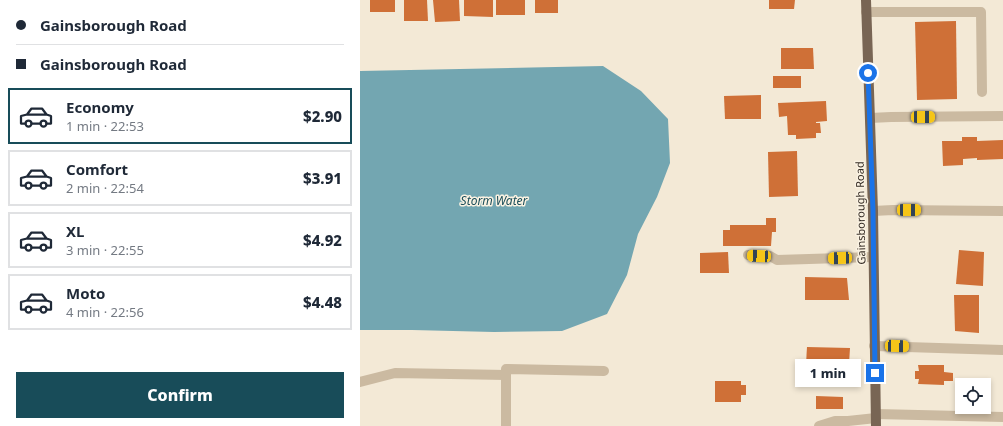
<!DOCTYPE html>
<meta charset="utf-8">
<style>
:root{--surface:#fff;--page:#f6f6f7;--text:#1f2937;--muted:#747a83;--line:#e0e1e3;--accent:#184c59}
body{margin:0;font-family:"Noto Sans",sans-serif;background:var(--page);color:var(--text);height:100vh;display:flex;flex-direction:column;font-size:15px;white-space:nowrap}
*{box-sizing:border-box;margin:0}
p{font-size:13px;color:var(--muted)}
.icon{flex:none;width:22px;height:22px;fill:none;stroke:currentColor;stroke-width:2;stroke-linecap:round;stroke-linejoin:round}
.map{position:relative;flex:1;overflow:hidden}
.details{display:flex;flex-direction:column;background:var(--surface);width:360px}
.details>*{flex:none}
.guide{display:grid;align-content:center;height:88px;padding:0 16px;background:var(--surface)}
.buttons{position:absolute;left:595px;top:378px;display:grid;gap:8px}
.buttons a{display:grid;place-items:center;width:36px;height:36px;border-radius:0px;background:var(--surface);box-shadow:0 2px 6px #0003;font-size:20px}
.end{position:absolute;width:18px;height:18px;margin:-9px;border:5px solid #1a73e8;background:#fff;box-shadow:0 0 0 2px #fff}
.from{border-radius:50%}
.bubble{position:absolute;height:28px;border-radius:0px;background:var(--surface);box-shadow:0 2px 6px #0003;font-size:13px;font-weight:800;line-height:28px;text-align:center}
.car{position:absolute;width:12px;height:24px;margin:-12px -6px;border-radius:5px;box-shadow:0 0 3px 1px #0007;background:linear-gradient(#f5c518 24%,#345 0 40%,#f5c518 0 76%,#345 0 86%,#f5c518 0)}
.guide b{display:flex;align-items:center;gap:14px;height:38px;font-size:15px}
.guide b+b{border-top:1px solid var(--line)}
.guide i{width:10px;height:10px;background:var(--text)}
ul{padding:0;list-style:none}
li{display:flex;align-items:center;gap:12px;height:56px;margin:0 8px 6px;padding:0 8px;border:2px solid var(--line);border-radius:0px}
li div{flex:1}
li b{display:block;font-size:15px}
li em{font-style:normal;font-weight:800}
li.active{border-color:var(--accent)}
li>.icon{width:36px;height:36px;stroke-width:1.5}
.action{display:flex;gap:8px;margin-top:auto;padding:8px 16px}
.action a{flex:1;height:46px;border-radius:0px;background:var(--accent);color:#fff;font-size:16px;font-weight:800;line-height:46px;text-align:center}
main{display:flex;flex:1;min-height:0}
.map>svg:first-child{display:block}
</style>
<main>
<section class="details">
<div class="guide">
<b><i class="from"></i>Gainsborough Road</b>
<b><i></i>Gainsborough Road</b>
</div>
<ul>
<li class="active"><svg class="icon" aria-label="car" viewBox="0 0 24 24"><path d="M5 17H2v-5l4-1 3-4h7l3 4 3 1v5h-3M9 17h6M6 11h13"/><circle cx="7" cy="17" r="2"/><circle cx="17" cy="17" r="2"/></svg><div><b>Economy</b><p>1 min · 22:53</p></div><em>$2.90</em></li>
<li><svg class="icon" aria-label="car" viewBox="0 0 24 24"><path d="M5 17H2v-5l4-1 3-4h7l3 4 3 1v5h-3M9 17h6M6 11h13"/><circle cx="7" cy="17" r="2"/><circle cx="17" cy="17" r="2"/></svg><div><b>Comfort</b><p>2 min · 22:54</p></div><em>$3.91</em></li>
<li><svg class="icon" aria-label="car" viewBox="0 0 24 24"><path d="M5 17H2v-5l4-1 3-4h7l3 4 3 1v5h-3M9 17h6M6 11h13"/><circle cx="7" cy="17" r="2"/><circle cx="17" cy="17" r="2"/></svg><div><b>XL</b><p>3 min · 22:55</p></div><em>$4.92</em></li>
<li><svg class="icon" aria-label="car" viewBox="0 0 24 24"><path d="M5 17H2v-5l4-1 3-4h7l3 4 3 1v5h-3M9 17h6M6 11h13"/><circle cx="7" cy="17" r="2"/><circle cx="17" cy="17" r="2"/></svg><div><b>Moto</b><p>4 min · 22:56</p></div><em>$4.48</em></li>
</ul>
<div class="action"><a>Confirm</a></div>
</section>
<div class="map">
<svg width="643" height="426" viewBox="0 0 643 426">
<rect width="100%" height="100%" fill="#f3e9d6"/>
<path fill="#73a6b1" d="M 243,66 L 281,91 L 308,119 L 310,163 L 297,197 L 278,234 L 267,275 L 247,314 L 202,331 L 134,332 L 52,330 L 0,330 L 0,71 Z"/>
<g fill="#cf7037">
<rect x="10" y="0" width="25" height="12"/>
<path d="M 44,0 L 67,0 L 68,21 L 44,21 Z"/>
<path d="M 73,0 L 99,0 L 100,21 L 75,22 Z"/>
<path d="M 104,0 L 133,0 L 133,17 L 104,16 Z"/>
<rect x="136" y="0" width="29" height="15"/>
<rect x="175" y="0" width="23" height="13"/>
<path d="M 409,0 L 435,0 L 434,9 L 409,9 Z"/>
<path d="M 596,21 L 597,99 L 557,100 L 555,22 Z"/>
<path d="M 421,48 L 453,48 L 454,69 L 421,69 Z"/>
<rect x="413" y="76" width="28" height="12"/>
<path d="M 401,95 L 401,119 L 365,119 L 364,96 Z"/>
<path d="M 466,101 L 467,121 L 456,122 L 456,123 L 460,123 L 461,133 L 456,133 L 456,138 L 436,139 L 436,135 L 428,135 L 427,116 L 419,117 L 418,103 Z"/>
<path d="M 602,137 L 617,137 L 617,141 L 643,140 L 643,159 L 617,160 L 617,158 L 603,159 L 603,165 L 583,166 L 582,141 L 602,141 Z"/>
<path d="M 437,151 L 438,196 L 409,197 L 408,152 Z"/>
<path d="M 406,218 L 416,218 L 416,232 L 412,232 L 411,246 L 363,246 L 363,230 L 370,230 L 370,225 L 406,225 Z"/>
<path d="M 599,250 L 624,252 L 623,286 L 596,284 Z"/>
<path d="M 368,252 L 369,273 L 340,273 L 340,253 Z"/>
<path d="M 445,277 L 487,278 L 489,300 L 445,300 Z"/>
<path d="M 594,295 L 619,295 L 619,333 L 595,331 Z"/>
<path d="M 447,347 L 490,348 L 489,364 L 446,364 Z"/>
<path d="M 558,365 L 584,365 L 584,372 L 593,373 L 593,381 L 584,381 L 584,385 L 558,384 L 559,379 L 555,379 L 555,371 L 559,371 Z"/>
<path d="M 355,381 L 381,381 L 381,385 L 386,385 L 386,395 L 381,395 L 381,402 L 355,402 Z"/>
<path d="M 456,396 L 483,397 L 483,409 L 456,409 Z"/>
</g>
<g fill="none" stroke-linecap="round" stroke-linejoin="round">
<g stroke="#cbbaa1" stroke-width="10">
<path d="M 506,12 L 621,12 L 622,92"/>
<path d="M 510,118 L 531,117 L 643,116"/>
<path d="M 513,211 L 533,210 L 643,211"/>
<path d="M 388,255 L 410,256 L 417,260 L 513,257"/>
<path d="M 514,346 L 643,350"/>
<path d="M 0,382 L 35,373 L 146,375"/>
<path d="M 516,414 L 643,417"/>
<path d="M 146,426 L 146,369 L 244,371"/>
<path d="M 459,426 L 475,421 L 488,421 L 516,418"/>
</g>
<path stroke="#786554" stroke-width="10" d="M 506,0 L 513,211 L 516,426"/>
</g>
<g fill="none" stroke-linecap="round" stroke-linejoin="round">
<path stroke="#1a73e8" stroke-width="5" d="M 508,73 L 513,211 L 515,373"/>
</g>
<g text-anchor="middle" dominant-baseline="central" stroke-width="3" stroke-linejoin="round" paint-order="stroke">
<g font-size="11" fill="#352c25" stroke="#faf2e2">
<text transform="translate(500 213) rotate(-91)">Gainsborough Road</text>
</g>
<g font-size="12" font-style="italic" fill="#184c59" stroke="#faf2e2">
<text x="134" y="200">Storm Water</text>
</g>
</g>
</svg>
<div class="buttons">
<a><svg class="icon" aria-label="locate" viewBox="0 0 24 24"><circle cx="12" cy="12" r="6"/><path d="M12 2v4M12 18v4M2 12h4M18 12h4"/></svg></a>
</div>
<i class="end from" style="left:508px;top:73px"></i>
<i class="end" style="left:515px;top:373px"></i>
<div class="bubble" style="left:435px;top:359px;width:66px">1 min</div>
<i class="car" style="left:563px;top:117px;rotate:90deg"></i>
<i class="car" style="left:549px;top:210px;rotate:90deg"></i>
<i class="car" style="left:399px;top:256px;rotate:273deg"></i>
<i class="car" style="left:480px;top:258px;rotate:268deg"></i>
<i class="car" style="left:537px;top:346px;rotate:92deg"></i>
</div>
</main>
